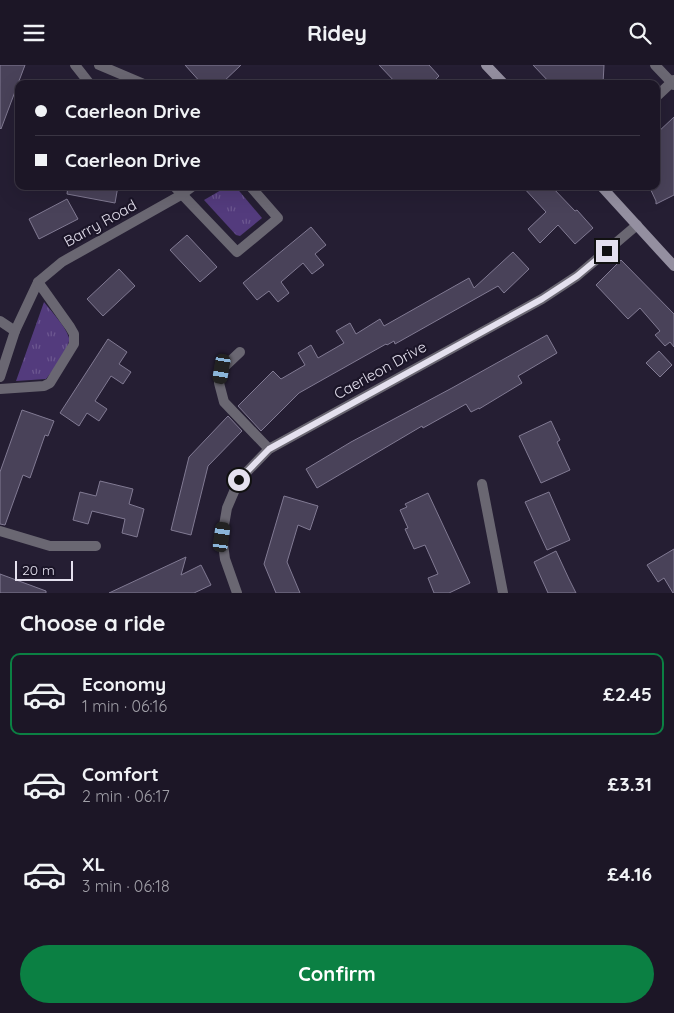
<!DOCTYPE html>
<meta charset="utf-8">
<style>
:root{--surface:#1c1626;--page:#251f2e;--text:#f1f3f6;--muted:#a09fa7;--line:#3a3543;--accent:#0b8043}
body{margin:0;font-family:Quicksand,sans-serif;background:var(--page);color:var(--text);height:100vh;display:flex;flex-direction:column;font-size:19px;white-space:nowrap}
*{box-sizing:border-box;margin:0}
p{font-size:16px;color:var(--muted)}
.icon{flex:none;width:28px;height:28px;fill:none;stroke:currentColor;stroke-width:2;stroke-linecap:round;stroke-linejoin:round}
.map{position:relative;height:528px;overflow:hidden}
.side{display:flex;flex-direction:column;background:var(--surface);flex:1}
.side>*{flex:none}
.hud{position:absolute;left:15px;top:15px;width:645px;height:110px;border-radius:10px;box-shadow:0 5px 20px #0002,0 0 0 1px var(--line);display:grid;align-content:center;height:110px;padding:0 20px;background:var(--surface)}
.scale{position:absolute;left:15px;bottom:12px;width:58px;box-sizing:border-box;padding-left:5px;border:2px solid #e4e0ee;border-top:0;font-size:14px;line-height:18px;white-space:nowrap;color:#e4e0ee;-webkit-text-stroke:4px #1b1528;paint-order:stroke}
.end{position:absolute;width:22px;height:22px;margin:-11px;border:6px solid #e4e0ee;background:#111;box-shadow:0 0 0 2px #111}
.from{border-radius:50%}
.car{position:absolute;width:15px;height:30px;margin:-15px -8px;border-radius:6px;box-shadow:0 0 4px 1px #0007;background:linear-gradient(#222 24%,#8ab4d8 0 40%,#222 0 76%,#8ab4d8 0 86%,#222 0)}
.hud b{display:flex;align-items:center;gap:18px;height:48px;font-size:19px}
.hud b+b{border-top:1px solid var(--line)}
.hud i{width:12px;height:12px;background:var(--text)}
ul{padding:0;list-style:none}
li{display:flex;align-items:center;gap:15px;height:82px;margin:0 10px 8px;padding:0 10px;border:2px solid transparent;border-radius:10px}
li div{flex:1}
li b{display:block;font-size:19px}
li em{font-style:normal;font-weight:700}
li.active{border-color:var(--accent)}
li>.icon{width:45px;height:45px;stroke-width:1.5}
h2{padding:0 20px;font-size:22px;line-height:60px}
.button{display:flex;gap:10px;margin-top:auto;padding:10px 20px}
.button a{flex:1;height:58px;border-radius:30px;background:var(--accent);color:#fff;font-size:20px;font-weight:700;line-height:58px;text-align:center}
header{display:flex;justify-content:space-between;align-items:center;height:65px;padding:0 20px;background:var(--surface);font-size:22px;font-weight:700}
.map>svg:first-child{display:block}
</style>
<header><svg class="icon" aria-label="menu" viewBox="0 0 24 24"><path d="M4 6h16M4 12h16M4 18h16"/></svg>Ridey<svg class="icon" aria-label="search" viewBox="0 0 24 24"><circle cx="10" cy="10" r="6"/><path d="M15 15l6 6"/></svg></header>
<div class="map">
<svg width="674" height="528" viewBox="0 0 674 528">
<defs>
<pattern id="grass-tufts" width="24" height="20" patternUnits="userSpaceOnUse" patternTransform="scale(1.25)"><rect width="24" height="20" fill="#533b7d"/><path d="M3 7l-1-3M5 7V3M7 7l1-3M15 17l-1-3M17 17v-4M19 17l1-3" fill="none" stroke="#6c5790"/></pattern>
</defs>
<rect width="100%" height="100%" fill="#251e33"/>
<g fill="url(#grass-tufts)">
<path d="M 228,121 L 235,121 L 262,153 L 240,171 L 236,170 L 204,135 Z"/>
<path d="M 44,237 C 51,246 67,263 69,273 C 71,282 52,307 46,314 L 16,316 Z"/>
</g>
<g fill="#494259" stroke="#817a93">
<path d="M 0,0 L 25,0 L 1,64 L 0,63 Z"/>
<path d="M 185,0 L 241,0 L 221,19 L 202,19 Z"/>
<path d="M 379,0 L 429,0 L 439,11 L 431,19 L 397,19 Z"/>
<path d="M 533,0 L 604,0 L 603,19 L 551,19 Z"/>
<path d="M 674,52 L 674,130 L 656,139 L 656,136 L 649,121 L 656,121 L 656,69 Z"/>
<path d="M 68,121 L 118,121 L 115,138 L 67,129 Z"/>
<path d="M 522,121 L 551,121 L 575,146 L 577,145 L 593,163 L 575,179 L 558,160 L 540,178 L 528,164 L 546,147 Z"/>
<path d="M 67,134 L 78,154 L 39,174 L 29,154 Z"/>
<path d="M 311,162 L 326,180 L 315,189 L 324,200 L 312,209 L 303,198 L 281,217 L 289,228 L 278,237 L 269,226 L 257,235 L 243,218 Z"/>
<path d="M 187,170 L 217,202 L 200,217 L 170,185 Z"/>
<path d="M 513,187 L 529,204 L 504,228 L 498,221 L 395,279 L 394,276 L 387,280 L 386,279 L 322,315 L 299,328 L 261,366 L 238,341 L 273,306 L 281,314 L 305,300 L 298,288 L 311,280 L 318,293 L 344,278 L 336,266 L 350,258 L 356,269 L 380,254 L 384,261 L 469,213 L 474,223 Z"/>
<path d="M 621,195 L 674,249 L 674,282 L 670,277 L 665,281 L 655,270 L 660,266 L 640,243 L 628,254 L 596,220 Z"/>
<path d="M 119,204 L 135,221 L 103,251 L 87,234 Z"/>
<path d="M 547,270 L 557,288 L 518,311 L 522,318 L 479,344 L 479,343 L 471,347 L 466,339 L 423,363 L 422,361 L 317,423 L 306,404 L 351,377 L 452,323 Z"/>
<path d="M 108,274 L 127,287 L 119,299 L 131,307 L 123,319 L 111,311 L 95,336 L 107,344 L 99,356 L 87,348 L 79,361 L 60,348 Z"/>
<path d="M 659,286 L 672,300 L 660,312 L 646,298 Z"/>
<path d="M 22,345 L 54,356 L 48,371 L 45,370 L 30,413 L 23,410 L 5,460 L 0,459 L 0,407 Z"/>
<path d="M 228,351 L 242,366 L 208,401 L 191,470 L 171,465 L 189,392 Z"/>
<path d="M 551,356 L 560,375 L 557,377 L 570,405 L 541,418 L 519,371 Z"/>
<path d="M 100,416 L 133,424 L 129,439 L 144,444 L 137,472 L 122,468 L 125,454 L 92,446 L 88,459 L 73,455 L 80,427 L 96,431 Z"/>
<path d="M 549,427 L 570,475 L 547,485 L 525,437 Z"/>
<path d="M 428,428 L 470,518 L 449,528 L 434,528 L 428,513 L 438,509 L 425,480 L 414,484 L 405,464 L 408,463 L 400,445 L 407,442 L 405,439 Z"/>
<path d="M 284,431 L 318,441 L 310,465 L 298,460 L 287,497 L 300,528 L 276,528 L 264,499 Z"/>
<path d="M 674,484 L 674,528 L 673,528 L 664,513 L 658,517 L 647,500 Z"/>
<path d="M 556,486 L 569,514 L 576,528 L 548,528 L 534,497 Z"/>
<path d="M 186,492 L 181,510 L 201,500 L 211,520 L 194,528 L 109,528 Z"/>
<path d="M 0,509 L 46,526 L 46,528 L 0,528 Z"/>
</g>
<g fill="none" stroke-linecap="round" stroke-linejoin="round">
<g stroke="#6a6772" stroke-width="10">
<path d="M 655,0 L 674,20"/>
<path d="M 240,287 L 222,304 L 219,318 L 224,337 L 269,384"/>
</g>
<g stroke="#6a6772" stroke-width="10">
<path d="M 75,0 L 90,19"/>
<path d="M 99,0 L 144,19"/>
<path d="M 656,32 L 674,15"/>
<path d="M 174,121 L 237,187 L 278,153 L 250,121"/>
<path d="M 0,256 L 15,266"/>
<path d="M 0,312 L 15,266 L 38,217 L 62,197 L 181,130 L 193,121"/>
<path d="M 0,324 L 44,321 L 50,318 L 74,279 L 74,269 L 70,262 L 38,217"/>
<path d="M 482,419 L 503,528"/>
<path d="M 0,466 L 50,481 L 96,481"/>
<path d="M 237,528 L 225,494 L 222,472 L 227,443 L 239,415 L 269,384 L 542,234 L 577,211 L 637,160"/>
</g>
<g stroke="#948fa0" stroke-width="10">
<path d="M 486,0 L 504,19"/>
<path d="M 601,121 L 674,201"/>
</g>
</g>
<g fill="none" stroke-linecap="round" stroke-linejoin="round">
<path stroke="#e4e0ee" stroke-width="6" d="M 239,415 L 269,384 L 542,234 L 577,211 L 607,186"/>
</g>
<g text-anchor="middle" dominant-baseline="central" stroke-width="4.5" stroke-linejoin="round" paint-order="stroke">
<g font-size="15" fill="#e4e0ee" stroke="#1b1528">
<text transform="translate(100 158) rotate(-29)">Barry Road</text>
<text transform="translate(380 305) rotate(-29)">Caerleon Drive</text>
</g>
</g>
</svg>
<div class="scale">20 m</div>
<i class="end from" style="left:239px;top:415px"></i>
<i class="end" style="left:607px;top:186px"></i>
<i class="car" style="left:222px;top:304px;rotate:190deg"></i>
<i class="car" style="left:222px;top:472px;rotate:8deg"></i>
<div class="hud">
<b><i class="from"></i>Caerleon Drive</b>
<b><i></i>Caerleon Drive</b>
</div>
</div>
<section class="side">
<h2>Choose a ride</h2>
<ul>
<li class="active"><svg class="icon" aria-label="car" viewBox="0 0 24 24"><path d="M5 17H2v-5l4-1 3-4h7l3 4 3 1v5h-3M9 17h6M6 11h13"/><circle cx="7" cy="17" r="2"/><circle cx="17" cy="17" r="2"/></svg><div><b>Economy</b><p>1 min · 06:16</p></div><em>£2.45</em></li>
<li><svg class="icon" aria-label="car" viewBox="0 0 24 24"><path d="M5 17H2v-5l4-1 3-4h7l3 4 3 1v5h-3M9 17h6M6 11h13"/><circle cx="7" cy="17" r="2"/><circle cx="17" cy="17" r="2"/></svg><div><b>Comfort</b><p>2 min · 06:17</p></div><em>£3.31</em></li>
<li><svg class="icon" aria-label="car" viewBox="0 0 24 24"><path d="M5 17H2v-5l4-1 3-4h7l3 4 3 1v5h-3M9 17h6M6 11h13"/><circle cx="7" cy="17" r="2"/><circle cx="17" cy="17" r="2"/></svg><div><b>XL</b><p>3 min · 06:18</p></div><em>£4.16</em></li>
</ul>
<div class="button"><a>Confirm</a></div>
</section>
